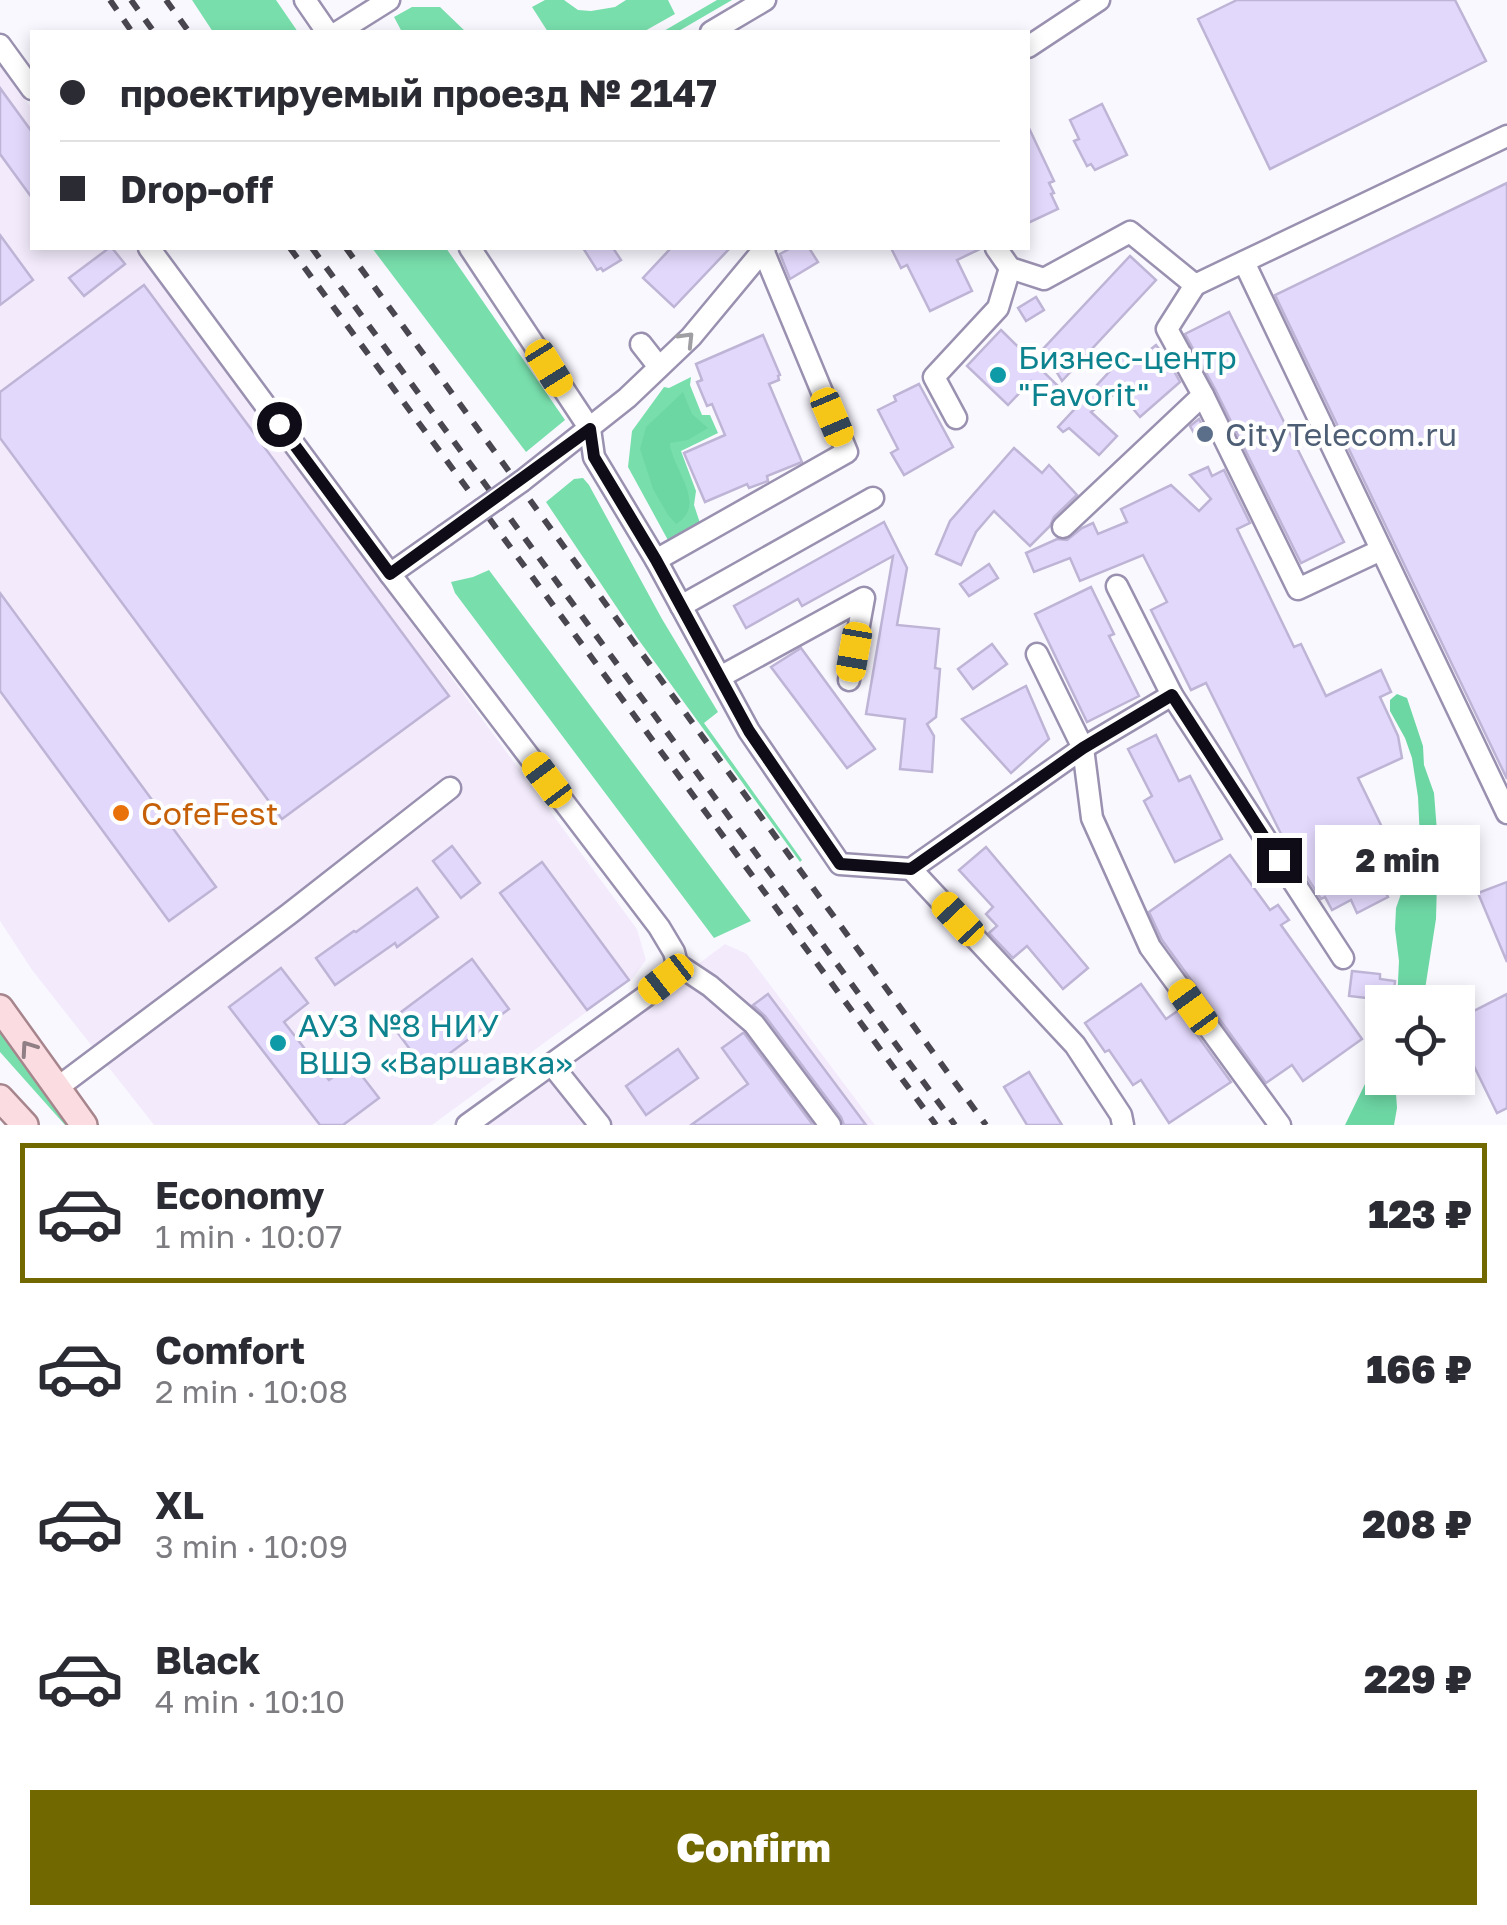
<!DOCTYPE html>
<meta charset="utf-8">
<style>
:root{--surface:#fff;--page:#f2f2f3;--text:#2b2b33;--muted:#7c7c81;--line:#e1e1e2;--accent:#726800}
body{margin:0;font-family:"Golos Text",sans-serif;background:var(--page);color:var(--text);height:100vh;display:flex;flex-direction:column;font-size:38px;white-space:nowrap}
*{box-sizing:border-box;margin:0}
p{font-size:32px;color:var(--muted)}
.icon{flex:none;width:55px;height:55px;fill:none;stroke:currentColor;stroke-width:2;stroke-linecap:round;stroke-linejoin:round}
.map{position:relative;height:1125px;overflow:hidden}
.drawer{display:flex;flex-direction:column;background:var(--surface);flex:1}
.drawer>*{flex:none}
.hud{position:absolute;left:30px;top:30px;width:1000px;height:220px;border-radius:0px;box-shadow:0 5px 15px #0003;display:grid;align-content:center;height:220px;padding:0 30px;background:var(--surface)}
.controls{position:absolute;left:1365px;top:985px;display:grid;gap:20px}
.controls a{display:grid;place-items:center;width:110px;height:110px;border-radius:0px;background:var(--surface);box-shadow:0 5px 15px #0003;font-size:50px}
.end{position:absolute;width:45px;height:45px;margin:-22px;border:12px solid #100c17;background:#fff;box-shadow:0 0 0 5px #fff}
.from{border-radius:50%}
.bubble{position:absolute;height:70px;border-radius:0px;background:var(--surface);box-shadow:0 5px 15px #0003;font-size:32px;font-weight:800;line-height:70px;text-align:center}
.car{position:absolute;width:30px;height:60px;margin:-30px -15px;border-radius:12px;box-shadow:0 0 8px 2px #0007;background:linear-gradient(#f5c518 24%,#345 0 40%,#f5c518 0 76%,#345 0 86%,#f5c518 0)}
.hud b{display:flex;align-items:center;gap:35px;height:95px;font-size:38px}
.hud b+b{border-top:2px solid var(--line)}
.hud i{width:25px;height:25px;background:var(--text)}
ul{padding:18px 0 0;list-style:none}
li{display:flex;align-items:center;gap:30px;height:140px;margin:0 20px 15px;padding:0 10px;border:5px solid transparent;border-radius:0px}
li div{flex:1}
li b{display:block;font-size:38px}
li em{font-style:normal;font-weight:800}
li.current{border-color:var(--accent)}
li>.icon{width:90px;height:90px;stroke-width:1.5}
.primary-button{display:flex;gap:20px;margin-top:auto;padding:20px 30px}
.primary-button a{flex:1;height:115px;border-radius:0px;background:var(--accent);color:#fff;font-size:40px;font-weight:800;line-height:115px;text-align:center}
.map>svg:first-child{display:block}
</style>
<div class="map">
<svg width="1507" height="1125" viewBox="0 0 1507 1125">
<rect width="100%" height="100%" fill="#faf8ff"/>
<g fill="#f3ebfc">
<path d="M 0,64 L 32,109 L 32,248 L 135,248 L 637,929 L 646,960 L 633,978 L 432,1125 L 154,1125 L 32,970 L 0,921 Z"/>
<path d="M 725,944 L 747,954 L 875,1125 L 481,1125 Z"/>
</g>
<g fill="#78deac">
<path d="M 192,0 L 276,0 L 298,32 L 213,32 Z"/>
<path d="M 545,0 L 564,0 L 578,10 L 591,11 L 615,7 L 626,0 L 668,0 L 675,14 L 643,32 L 548,32 L 532,7 Z"/>
<path d="M 717,0 L 732,0 L 677,32 L 662,32 Z"/>
<path d="M 412,7 L 440,7 L 466,32 L 402,32 L 394,17 Z"/>
<path d="M 372,248 L 446,248 L 565,420 L 526,452 Z"/>
<path d="M 691,377 L 690,385 L 702,415 L 710,415 L 718,433 L 681,451 L 696,491 L 694,505 L 700,523 L 669,542 L 628,467 L 632,431 L 664,387 L 669,388 Z"/>
<path d="M 583,478 L 589,485 L 662,619 L 718,712 L 704,723 L 802,860 L 800,862 L 638,639 L 546,502 L 574,479 Z"/>
<path d="M 489,570 L 751,921 L 714,938 L 455,593 L 451,582 L 473,577 Z"/>
<path d="M 0,1029 L 69,1125 L 65,1125 L 0,1052 Z"/>
</g>
<g fill="#6dd7a4">
<path d="M 683,392 L 692,414 L 708,428 L 688,440 L 670,443 C 671,467 709,505 676,524 L 668,515 L 653,489 L 640,449 L 646,427 Z"/>
<path d="M 1397,694 L 1407,698 L 1423,746 L 1424,765 L 1434,793 L 1438,844 L 1436,919 L 1423,1002 L 1397,1002 L 1399,961 L 1395,929 L 1396,908 L 1420,840 L 1418,797 L 1412,758 L 1405,738 L 1390,711 L 1390,700 Z"/>
<path d="M 1382,1049 L 1382,1078 L 1395,1078 L 1397,1108 L 1394,1125 L 1345,1125 Z"/>
</g>
<g fill="#e2d8fb" stroke="#beb4d5" stroke-width="2.5">
<path d="M 1237,0 L 1455,0 L 1486,61 L 1270,169 L 1198,19 Z"/>
<path d="M 0,88 L 32,132 L 32,198 L 0,154 Z"/>
<path d="M 1102,104 L 1127,155 L 1095,170 L 1091,164 L 1087,166 L 1074,141 L 1079,139 L 1070,120 Z"/>
<path d="M 1028,126 L 1054,181 L 1049,183 L 1054,193 L 1051,194 L 1058,209 L 1028,223 Z"/>
<path d="M 1507,183 L 1507,779 L 1275,295 Z"/>
<path d="M 0,235 L 33,280 L 0,305 Z"/>
<path d="M 109,248 L 112,248 L 125,264 L 84,296 L 69,278 Z"/>
<path d="M 583,248 L 613,248 L 621,260 L 603,271 L 601,268 L 597,270 Z"/>
<path d="M 671,248 L 730,248 L 674,307 L 643,278 Z"/>
<path d="M 791,248 L 809,248 L 818,262 L 790,279 L 780,254 Z"/>
<path d="M 891,248 L 982,248 L 957,260 L 972,291 L 930,311 L 907,265 L 901,268 Z"/>
<path d="M 1130,256 L 1156,280 L 1062,381 L 1043,349 Z"/>
<path d="M 144,285 L 449,696 L 282,819 L 0,438 L 0,392 Z"/>
<path d="M 1036,297 L 1044,310 L 1026,321 L 1018,308 Z"/>
<path d="M 1229,312 L 1344,542 L 1301,563 L 1215,389 L 1185,334 Z"/>
<path d="M 1001,330 L 1057,385 L 1047,396 L 1031,381 L 1008,405 L 967,366 Z"/>
<path d="M 763,335 L 780,375 L 778,376 L 779,380 L 769,384 L 802,462 L 767,476 L 768,481 L 749,488 L 747,484 L 705,502 L 684,453 L 725,435 L 712,404 L 707,406 L 697,382 L 702,380 L 696,364 Z"/>
<path d="M 1156,345 L 1169,362 L 1180,382 L 1140,417 L 1118,391 L 1091,412 L 1117,436 L 1099,455 L 1069,428 L 1063,432 L 1058,427 L 1124,356 L 1131,365 Z"/>
<path d="M 919,384 L 953,447 L 904,475 L 891,453 L 898,449 L 878,410 L 896,401 L 894,396 Z"/>
<path d="M 1199,419 L 1207,434 L 1198,440 L 1190,426 Z"/>
<path d="M 1014,448 L 1042,473 L 1049,465 L 1077,495 L 1054,517 L 1050,526 L 1030,546 L 994,511 L 976,532 L 961,565 L 936,554 L 950,521 Z"/>
<path d="M 1208,467 L 1212,476 L 1224,470 L 1250,523 L 1237,529 L 1294,647 L 1301,644 L 1326,696 L 1381,670 L 1391,692 L 1380,697 L 1398,736 L 1402,758 L 1358,778 L 1398,860 L 1386,866 L 1393,880 L 1382,885 L 1388,897 L 1357,913 L 1351,900 L 1332,910 L 1325,897 L 1321,899 L 1287,846 L 1206,683 L 1191,690 L 1151,610 L 1167,602 L 1143,555 L 1080,581 L 1070,558 L 1034,572 L 1026,553 L 1057,539 L 1067,540 L 1082,528 L 1093,523 L 1098,534 L 1127,522 L 1121,509 L 1171,485 L 1199,511 L 1211,499 L 1190,475 Z"/>
<path d="M 884,522 L 907,568 L 897,625 L 939,629 L 935,668 L 940,669 L 936,717 L 927,724 L 934,736 L 932,772 L 900,769 L 905,719 L 866,714 L 893,556 L 802,606 L 798,599 L 746,628 L 734,606 Z"/>
<path d="M 989,564 L 998,578 L 969,596 L 960,584 Z"/>
<path d="M 1091,587 L 1114,634 L 1109,636 L 1139,696 L 1087,722 L 1035,614 Z"/>
<path d="M 0,593 L 216,887 L 169,921 L 0,691 Z"/>
<path d="M 992,644 L 1007,664 L 973,689 L 958,669 Z"/>
<path d="M 801,648 L 875,749 L 847,768 L 771,667 Z"/>
<path d="M 1026,686 L 1049,739 L 1011,773 L 962,719 Z"/>
<path d="M 1156,735 L 1179,781 L 1190,776 L 1222,839 L 1175,862 L 1144,801 L 1152,796 L 1128,749 Z"/>
<path d="M 452,846 L 480,883 L 461,898 L 433,861 Z"/>
<path d="M 986,847 L 1088,968 L 1063,989 L 1027,946 L 1013,958 L 989,933 L 997,926 L 986,914 L 993,907 L 959,870 Z"/>
<path d="M 1230,855 L 1270,910 L 1278,905 L 1289,920 L 1281,925 L 1362,1039 L 1303,1081 L 1292,1065 L 1266,1083 L 1162,940 L 1149,912 Z"/>
<path d="M 542,862 L 629,980 L 587,1010 L 500,893 Z"/>
<path d="M 1507,882 L 1507,962 L 1478,893 Z"/>
<path d="M 417,888 L 438,917 L 397,947 L 395,943 L 335,985 L 316,958 L 354,931 L 356,932 Z"/>
<path d="M 472,959 L 509,1009 L 426,1071 L 389,1021 Z"/>
<path d="M 281,968 L 308,1003 L 284,1022 L 329,1080 L 352,1063 L 379,1098 L 343,1125 L 320,1125 L 229,1007 Z"/>
<path d="M 1352,971 L 1380,974 L 1380,979 L 1395,981 L 1393,1001 L 1349,996 Z"/>
<path d="M 1141,984 L 1166,1019 L 1179,1010 L 1231,1082 L 1169,1123 L 1141,1080 L 1133,1085 L 1109,1050 L 1105,1052 L 1085,1023 Z"/>
<path d="M 768,994 L 866,1125 L 844,1125 L 841,1117 L 765,1016 L 753,1005 Z"/>
<path d="M 1507,994 L 1507,1108 L 1497,1113 L 1468,1054 L 1458,1059 L 1458,1019 Z"/>
<path d="M 743,1033 L 744,1033 L 813,1125 L 691,1125 L 748,1084 L 722,1048 Z"/>
<path d="M 678,1049 L 698,1078 L 646,1115 L 626,1086 Z"/>
<path d="M 1029,1072 L 1050,1106 L 1062,1125 L 1027,1125 L 1004,1087 Z"/>
</g>
<g fill="none" stroke-linecap="round" stroke-linejoin="round">
<g stroke="#9a91b0" stroke-width="25">
<g id="minor">
<path d="M 305,0 L 327,32"/>
<path d="M 338,32 L 389,0"/>
<path d="M 711,32 L 765,0"/>
<path d="M 0,45 L 32,89"/>
<path d="M 1028,47 L 1099,0"/>
<path d="M 149,248 L 390,574 L 659,927 L 674,952 L 677,964"/>
<path d="M 470,248 L 590,429 L 594,457 L 656,560 L 749,731 L 840,864 L 911,869 L 1083,748 L 1172,695 L 1117,586"/>
<path d="M 996,248 L 1010,268 L 1044,279 L 1130,232 L 1195,285 L 1507,136"/>
<path d="M 1244,262 L 1507,813"/>
<path d="M 641,344 L 659,367"/>
<path d="M 1203,395 L 1298,589 L 1381,550"/>
<path d="M 956,418 L 934,377 L 998,308 L 1010,268"/>
<path d="M 522,481 L 627,398 L 691,337 L 765,248"/>
<path d="M 1063,527 L 1203,395 L 1167,329 L 1195,285"/>
<path d="M 656,560 L 847,452 L 763,250"/>
<path d="M 390,574 L 444,536"/>
<path d="M 681,606 L 873,498"/>
<path d="M 1037,654 L 1083,748 L 1092,818 L 1150,947 L 1280,1125"/>
<path d="M 720,677 L 864,598 L 849,680"/>
<path d="M 1172,695 L 1343,958"/>
<path d="M 911,869 L 1075,1045 L 1121,1115 L 1123,1125"/>
<path d="M 677,964 L 710,986 L 754,1024 L 830,1125"/>
<path d="M 552,1065 L 600,1125"/>
<path d="M 57,1088 L 289,914 L 450,788"/>
<path d="M 467,1125 L 646,996 L 666,979 L 677,964"/>
</g>
</g>
<g stroke="#a7858d" stroke-width="30">
<g id="major">
<path d="M 0,1008 L 84,1125"/>
<path d="M 0,1098 L 25,1125"/>
</g>
</g>
<use href="#minor" stroke="#fff" stroke-width="20"/>
<use href="#major" stroke="#fbdde1" stroke-width="25"/>
<g stroke="#4a4650" stroke-width="6" stroke-dasharray="12 12" stroke-linecap="butt">
<path d="M 110,0 L 132,32"/>
<path d="M 131,0 L 154,32"/>
<path d="M 166,0 L 189,32"/>
<path d="M 290,248 L 936,1125"/>
<path d="M 312,248 L 955,1125"/>
<path d="M 346,248 L 986,1125"/>
</g>
<g stroke="#9a91b0" stroke-width="25" stroke-linecap="butt">
<path id="minor-bridge" d="M 444,536 L 522,481"/>
</g>
<use href="#minor-bridge" stroke="#fff" stroke-width="20"/>
</g>
<defs><path id="oneway-chevron" d="M-2-3.5L2.5 0L-2 3.5" fill="none" stroke-width="1.6" stroke-linecap="round" stroke-linejoin="round" transform="scale(2.5)"/></defs>
<use stroke="#9f9ea2" href="#oneway-chevron" transform="translate(687 339) rotate(-46)"/>
<use stroke="#917f86" href="#oneway-chevron" transform="translate(28 1048) rotate(-125)"/>
<g fill="none" stroke-linecap="round" stroke-linejoin="round">
<path stroke="#100c17" stroke-width="12" d="M 279,424 L 390,574 L 590,429 L 594,457 L 656,560 L 749,731 L 840,864 L 911,869 L 1083,748 L 1172,695 L 1279,860"/>
</g>
<g fill="#0f9aa8" stroke="#fff" stroke-width="4">
<circle cx="998" cy="375" r="10"/>
<circle cx="278" cy="1043" r="10"/>
</g>
<circle fill="#5c6f8a" stroke="#fff" stroke-width="4" cx="1205" cy="434" r="10"/>
<circle fill="#e8710a" stroke="#fff" stroke-width="4" cx="121" cy="813" r="10"/>
<g text-anchor="middle" dominant-baseline="central" stroke-width="8" stroke-linejoin="round" paint-order="stroke">
<g font-size="32" fill="#0d838f" stroke="#fff" text-anchor="start">
<text x="1018" y="357">Бизнес-центр<tspan x="1018" dy="37">"Favorit"</tspan></text>
<text x="298" y="1025">АУЗ №8 НИУ<tspan x="298" dy="37">ВШЭ «Варшавка»</tspan></text>
</g>
<g font-size="32" fill="#4e5e75" stroke="#fff" text-anchor="start">
<text x="1225" y="434">CityTelecom.ru</text>
</g>
<g font-size="32" fill="#c56008" stroke="#fff" text-anchor="start">
<text x="141" y="813">CofeFest</text>
</g>
</g>
</svg>
<div class="controls">
<a><svg class="icon" aria-label="locate" viewBox="0 0 24 24"><circle cx="12" cy="12" r="6"/><path d="M12 2v4M12 18v4M2 12h4M18 12h4"/></svg></a>
</div>
<i class="end from" style="left:279px;top:424px"></i>
<i class="end" style="left:1279px;top:860px"></i>
<div class="bubble" style="left:1315px;top:825px;width:165px">2 min</div>
<i class="car" style="left:549px;top:368px;rotate:148deg"></i>
<i class="car" style="left:832px;top:417px;rotate:157deg"></i>
<i class="car" style="left:854px;top:652px;rotate:190deg"></i>
<i class="car" style="left:547px;top:780px;rotate:323deg"></i>
<i class="car" style="left:958px;top:919px;rotate:317deg"></i>
<i class="car" style="left:666px;top:979px;rotate:232deg"></i>
<i class="car" style="left:1193px;top:1007px;rotate:324deg"></i>
<div class="hud">
<b><i class="from"></i>проектируемый проезд № 2147</b>
<b><i></i>Drop-off</b>
</div>
</div>
<section class="drawer">
<ul>
<li class="current"><svg class="icon" aria-label="car" viewBox="0 0 24 24"><path d="M5 17H2v-5l4-1 3-4h7l3 4 3 1v5h-3M9 17h6M6 11h13"/><circle cx="7" cy="17" r="2"/><circle cx="17" cy="17" r="2"/></svg><div><b>Economy</b><p>1 min · 10:07</p></div><em>123 ₽</em></li>
<li><svg class="icon" aria-label="car" viewBox="0 0 24 24"><path d="M5 17H2v-5l4-1 3-4h7l3 4 3 1v5h-3M9 17h6M6 11h13"/><circle cx="7" cy="17" r="2"/><circle cx="17" cy="17" r="2"/></svg><div><b>Comfort</b><p>2 min · 10:08</p></div><em>166 ₽</em></li>
<li><svg class="icon" aria-label="car" viewBox="0 0 24 24"><path d="M5 17H2v-5l4-1 3-4h7l3 4 3 1v5h-3M9 17h6M6 11h13"/><circle cx="7" cy="17" r="2"/><circle cx="17" cy="17" r="2"/></svg><div><b>XL</b><p>3 min · 10:09</p></div><em>208 ₽</em></li>
<li><svg class="icon" aria-label="car" viewBox="0 0 24 24"><path d="M5 17H2v-5l4-1 3-4h7l3 4 3 1v5h-3M9 17h6M6 11h13"/><circle cx="7" cy="17" r="2"/><circle cx="17" cy="17" r="2"/></svg><div><b>Black</b><p>4 min · 10:10</p></div><em>229 ₽</em></li>
</ul>
<div class="primary-button"><a>Confirm</a></div>
</section>
